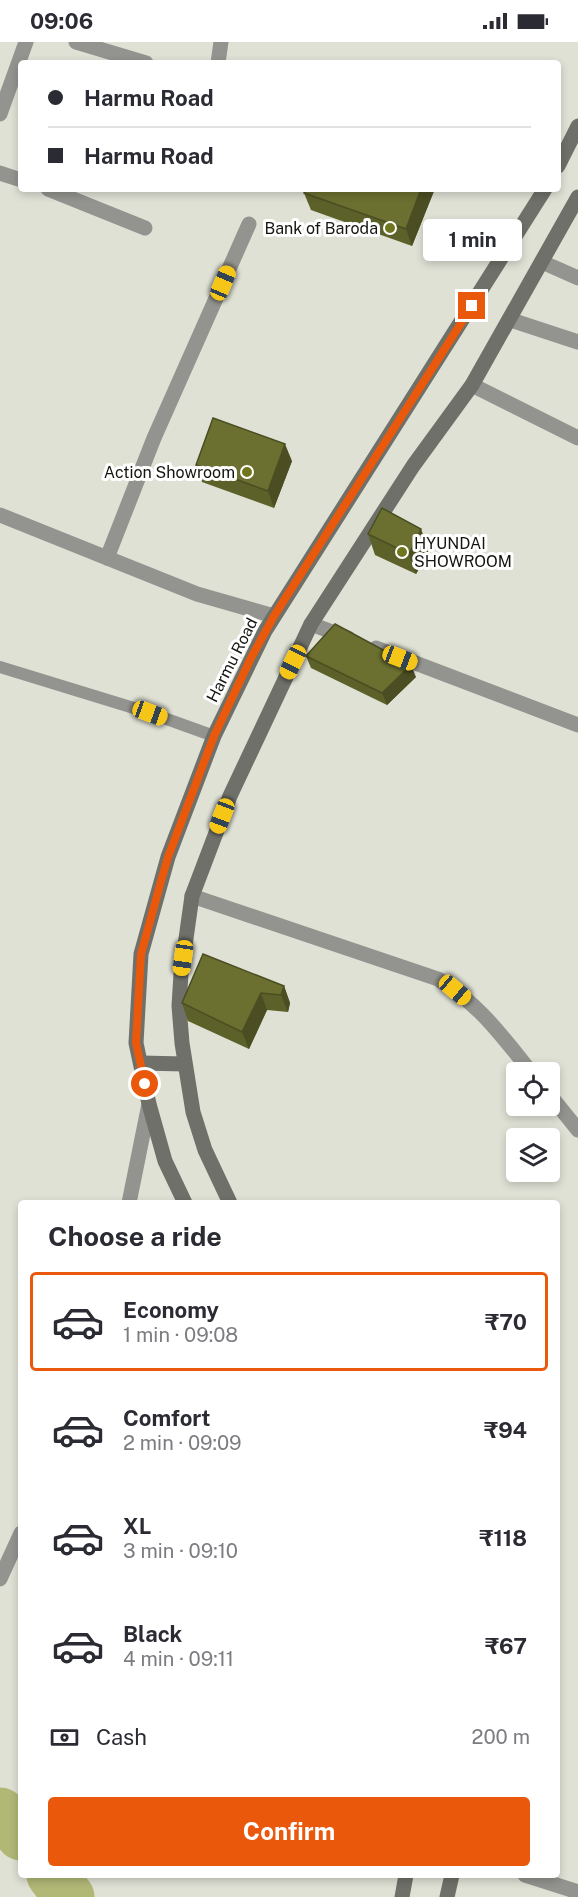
<!DOCTYPE html>
<meta charset="utf-8">
<style>
:root{--surface:#fff;--page:#f2f2f3;--text:#2b2b33;--muted:#7c7c81;--line:#e1e1e2;--accent:#ea580c}
body{margin:0;font-family:"Public Sans",sans-serif;background:var(--page);color:var(--text);height:100vh;display:flex;flex-direction:column;font-size:22px;white-space:nowrap}
*{box-sizing:border-box;margin:0}
p{font-size:20px;color:var(--muted)}
.icon{flex:none;width:33px;height:33px;fill:none;stroke:currentColor;stroke-width:2;stroke-linecap:round;stroke-linejoin:round}
.map{position:relative;flex:1;overflow:hidden}
.side{position:absolute;left:18px;top:1158px;width:542px;height:678px;display:flex;flex-direction:column;background:var(--surface);border-radius:6px;box-shadow:0 3px 9px #0003}
.side>*{flex:none}
.top-card{position:absolute;left:18px;top:18px;width:543px;height:132px;border-radius:6px;box-shadow:0 3px 9px #0003;display:grid;align-content:center;height:132px;padding:0 30px;background:var(--surface)}
.fabs{position:absolute;left:506px;top:1020px;display:grid;gap:12px}
.fabs a{display:grid;place-items:center;width:54px;height:54px;border-radius:6px;background:var(--surface);box-shadow:0 3px 9px #0003;font-size:30px}
.end{position:absolute;width:27px;height:27px;margin:-14px;border:8px solid #ea580c;background:#fff;box-shadow:0 0 0 3px #fff}
.from{border-radius:50%}
.bubble{position:absolute;height:42px;border-radius:6px;background:var(--surface);box-shadow:0 3px 9px #0003;font-size:20px;font-weight:700;line-height:42px;text-align:center}
.car{position:absolute;width:18px;height:36px;margin:-18px -9px;border-radius:8px;box-shadow:0 0 4px 2px #0007;background:linear-gradient(#f5c518 24%,#345 0 40%,#f5c518 0 76%,#345 0 86%,#f5c518 0)}
.top-card b{display:flex;align-items:center;gap:21px;height:57px;font-size:22px}
.top-card b+b{border-top:2px solid var(--line)}
.top-card i{width:15px;height:15px;background:var(--text)}
ul{padding:0;list-style:none}
li{display:flex;align-items:center;gap:18px;height:99px;margin:0 12px 9px;padding:0 18px;border:3px solid transparent;border-radius:6px}
li div{flex:1}
li b{display:block;font-size:22px}
li em{font-style:normal;font-weight:700}
li.current{border-color:var(--accent)}
li>.icon{width:54px;height:54px;stroke-width:1.5}
h2{padding:0 30px;font-size:27px;line-height:72px}
.pay{display:flex;align-items:center;gap:15px;height:66px;padding:0 30px;font-size:22px}
.pay p{margin-inline-start:auto}
.primary-button{display:flex;gap:12px;margin-top:auto;padding:12px 30px}
.primary-button a{flex:1;height:69px;border-radius:6px;background:var(--accent);color:#fff;font-size:24px;font-weight:700;line-height:69px;text-align:center}
.status{display:flex;justify-content:space-between;align-items:center;height:42px;padding:0 30px;background:var(--surface);direction:ltr}
.status svg{height:16px;fill:currentColor}
.map>svg:first-child{display:block}
</style>
<div class="status"><b>09:06</b><svg viewBox="0 0 49 12"><path d="M0 12V9h3v3zM5 12V6h3v6zM10 12V3h3v9zM15 12V0h3v12zM26 1h20v11H26zM47 4h2v5h-2z"/></svg></div>
<div class="map">
<svg width="578" height="1855" viewBox="0 0 578 1855">
<rect width="100%" height="100%" fill="#dfe1d5"/>
<g fill="none" stroke-linecap="round" stroke-linejoin="round">
<g stroke="#b1b876" stroke-width="51">
<path d="M 0,1771 L 10,1778 L 21,1793"/>
<path d="M 52,1833 L 69,1855"/>
</g>
<path stroke="#93948f" stroke-width="12" d="M 0,625 L 150,671 L 214,694"/>
<g stroke="#93948f" stroke-width="15">
<path d="M 76,0 L 146,21"/>
<path d="M 218,21 L 221,0"/>
<path d="M 0,72 L 26,0"/>
<path d="M 0,131 L 21,138"/>
<path d="M 48,147 L 145,186"/>
<path d="M 542,220 L 578,236"/>
<path d="M 511,278 L 578,300"/>
<path d="M 472,343 L 578,396"/>
<path d="M 0,473 L 197,552 L 274,574"/>
<path d="M 107,516 L 154,396 L 249,182"/>
<path d="M 311,582 L 348,596"/>
<path d="M 376,606 L 578,683"/>
<path d="M 192,854 L 438,937 C 480,963 501,993 531,1030"/>
<path d="M 549,1052 L 578,1088"/>
<path d="M 129,1161 L 149,1062"/>
<path d="M 0,1537 L 21,1491"/>
<path d="M 525,1833 L 578,1850"/>
</g>
<g stroke="#6f7069" stroke-width="15">
<path d="M 558,124 L 578,84"/>
<path d="M 141,1021 L 185,1022"/>
<path d="M 185,1161 L 165,1119 L 149,1062 L 136,1001 L 141,912 L 168,815 L 214,694 L 265,589 L 545,147"/>
<path d="M 230,1161 L 205,1108 L 193,1070 L 182,1001 L 179,964 L 181,932 L 192,854 L 230,754 L 311,582 L 413,424 L 472,343 L 578,155"/>
<path d="M 402,1855 L 406,1833"/>
<path d="M 447,1855 L 452,1833"/>
</g>
</g>
<g fill="#5c6029">
<path d="M 434,149 L 412,204 L 311,168 L 304,151 Z"/>
<path d="M 292,419 L 274,466 L 202,440 L 196,423 Z"/>
<path d="M 368,492 L 429,508 L 416,532 L 375,513 Z"/>
<path d="M 306,614 L 416,635 L 387,663 L 311,626 Z"/>
<path d="M 284,944 L 290,961 L 288,970 L 267,968 L 249,1007 L 188,979 L 182,961 Z"/>
</g>
<g fill="#4b4e22">
<path d="M 421,147 L 433,147 L 434,149 L 412,204 L 406,187 Z"/>
<path d="M 285,402 L 292,419 L 274,466 L 268,449 Z"/>
<path d="M 421,487 L 429,508 L 416,532 L 409,512 Z"/>
<path d="M 411,623 L 416,635 L 387,663 L 382,651 Z"/>
<path d="M 284,944 L 290,961 L 288,970 L 281,953 Z"/>
<path d="M 261,951 L 267,968 L 249,1007 L 242,990 Z"/>
</g>
<g fill="#6b7030" stroke="#4b4e22" stroke-width="1.5">
<path d="M 305,147 L 421,147 L 406,187 L 304,151 Z"/>
<path d="M 213,376 L 285,402 L 268,449 L 196,423 Z"/>
<path d="M 382,466 L 421,487 L 409,512 L 368,492 Z"/>
<path d="M 335,582 L 411,623 L 382,651 L 306,614 Z"/>
<path d="M 203,912 L 284,944 L 281,953 L 261,951 L 242,990 L 182,961 Z"/>
</g>
<g fill="none" stroke-linecap="round" stroke-linejoin="round">
<path stroke="#ea580c" stroke-width="8" d="M 145,1042 L 136,1001 L 141,912 L 160,843 L 168,815 L 214,694 L 251,616 L 274,574 L 472,264"/>
</g>
<g fill="#70761e" stroke="#fff" stroke-width="2">
<circle cx="390" cy="186" r="6"/>
<circle cx="247" cy="430" r="6"/>
<circle cx="402" cy="510" r="6"/>
</g>
<g text-anchor="middle" dominant-baseline="central" stroke-width="6" stroke-linejoin="round" paint-order="stroke">
<g font-size="16" fill="#141411" stroke="#fff" text-anchor="end">
<text x="378" y="186">Bank of Baroda</text>
<text x="235" y="430">Action Showroom</text>
<text x="414" y="501" text-anchor="start">HYUNDAI<tspan x="414" dy="18">SHOWROOM</tspan></text>
</g>
<g font-size="16" fill="#141411" stroke="#fff">
<text transform="translate(232 618) rotate(-63)">Harmu Road</text>
</g>
</g>
</svg>
<div class="fabs">
<a><svg class="icon" aria-label="locate" viewBox="0 0 24 24"><circle cx="12" cy="12" r="6"/><path d="M12 2v4M12 18v4M2 12h4M18 12h4"/></svg></a>
<a><svg class="icon" aria-label="layers" viewBox="0 0 24 24"><path d="M12 4l9 5-9 5-9-5zM3 14l9 5 9-5"/></svg></a>
</div>
<i class="end from" style="left:145px;top:1042px"></i>
<i class="end" style="left:472px;top:264px"></i>
<div class="bubble" style="left:423px;top:177px;width:99px">1 min</div>
<i class="car" style="left:223px;top:241px;rotate:23deg"></i>
<i class="car" style="left:400px;top:616px;rotate:111deg"></i>
<i class="car" style="left:293px;top:620px;rotate:206deg"></i>
<i class="car" style="left:150px;top:671px;rotate:110deg"></i>
<i class="car" style="left:222px;top:774px;rotate:201deg"></i>
<i class="car" style="left:183px;top:916px;rotate:188deg"></i>
<i class="car" style="left:455px;top:948px;rotate:130deg"></i>
<div class="top-card">
<b><i class="from"></i>Harmu Road</b>
<b><i></i>Harmu Road</b>
</div>
<section class="side">
<h2>Choose a ride</h2>
<ul>
<li class="current"><svg class="icon" aria-label="car" viewBox="0 0 24 24"><path d="M5 17H2v-5l4-1 3-4h7l3 4 3 1v5h-3M9 17h6M6 11h13"/><circle cx="7" cy="17" r="2"/><circle cx="17" cy="17" r="2"/></svg><div><b>Economy</b><p>1 min · 09:08</p></div><em>₹70</em></li>
<li><svg class="icon" aria-label="car" viewBox="0 0 24 24"><path d="M5 17H2v-5l4-1 3-4h7l3 4 3 1v5h-3M9 17h6M6 11h13"/><circle cx="7" cy="17" r="2"/><circle cx="17" cy="17" r="2"/></svg><div><b>Comfort</b><p>2 min · 09:09</p></div><em>₹94</em></li>
<li><svg class="icon" aria-label="car" viewBox="0 0 24 24"><path d="M5 17H2v-5l4-1 3-4h7l3 4 3 1v5h-3M9 17h6M6 11h13"/><circle cx="7" cy="17" r="2"/><circle cx="17" cy="17" r="2"/></svg><div><b>XL</b><p>3 min · 09:10</p></div><em>₹118</em></li>
<li><svg class="icon" aria-label="car" viewBox="0 0 24 24"><path d="M5 17H2v-5l4-1 3-4h7l3 4 3 1v5h-3M9 17h6M6 11h13"/><circle cx="7" cy="17" r="2"/><circle cx="17" cy="17" r="2"/></svg><div><b>Black</b><p>4 min · 09:11</p></div><em>₹67</em></li>
</ul>
<div class="pay"><svg class="icon" aria-label="cash" viewBox="0 0 24 24"><path d="M3 7h18v10H3z"/><circle cx="12" cy="12" r="2"/></svg>Cash<p>200 m</p></div>
<div class="primary-button"><a>Confirm</a></div>
</section>
</div>
